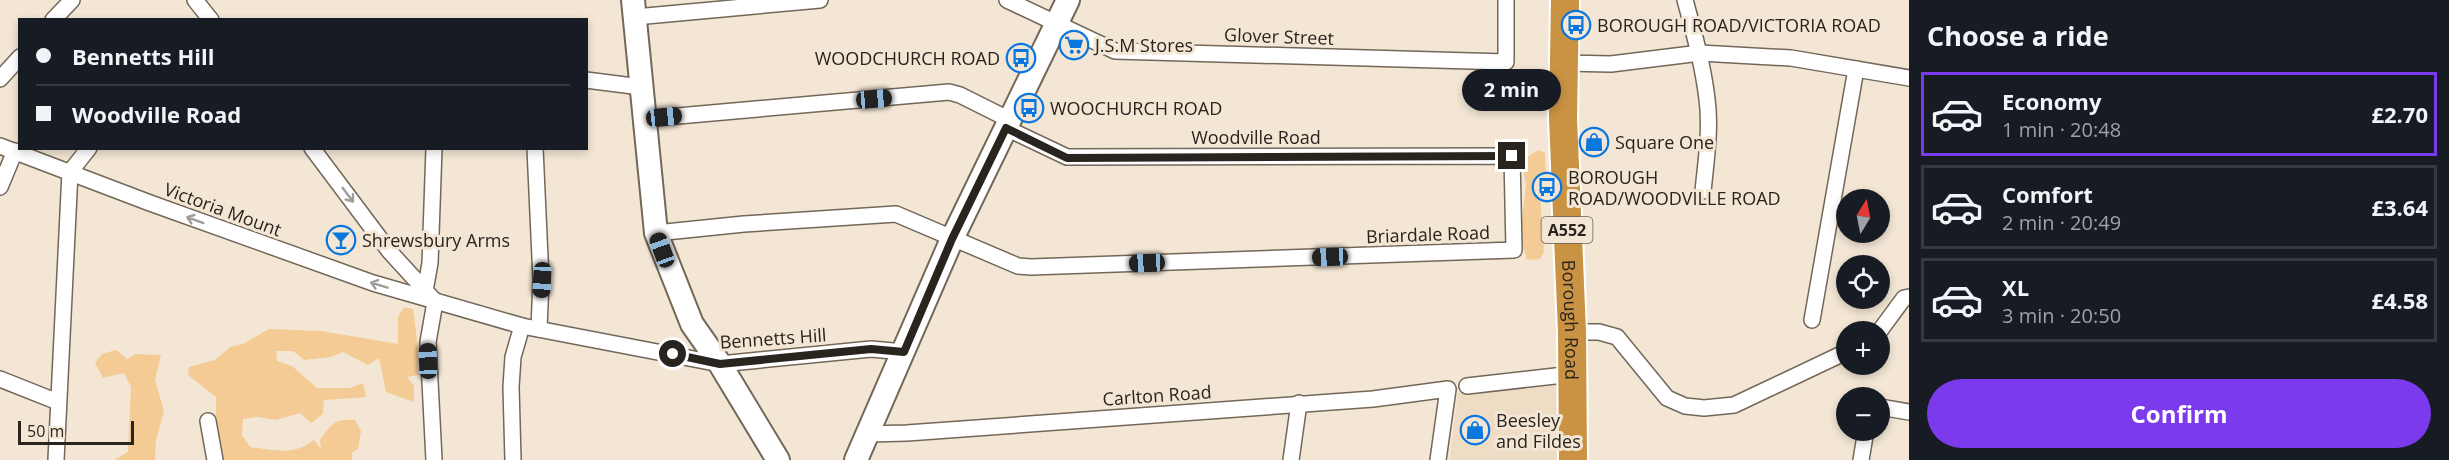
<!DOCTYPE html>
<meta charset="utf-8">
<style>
:root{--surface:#171b24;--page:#242831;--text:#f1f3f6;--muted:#9ea1a6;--line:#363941;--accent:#7c3aed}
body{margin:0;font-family:"Open Sans",sans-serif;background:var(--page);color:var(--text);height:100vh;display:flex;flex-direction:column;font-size:22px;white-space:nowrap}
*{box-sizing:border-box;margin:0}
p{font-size:20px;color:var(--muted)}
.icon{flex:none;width:33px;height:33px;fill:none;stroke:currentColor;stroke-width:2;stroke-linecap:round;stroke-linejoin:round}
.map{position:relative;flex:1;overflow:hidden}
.drawer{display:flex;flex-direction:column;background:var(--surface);width:540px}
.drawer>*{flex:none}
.top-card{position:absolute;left:18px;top:18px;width:570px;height:132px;border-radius:0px;box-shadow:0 3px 9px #0003;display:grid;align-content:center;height:132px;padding:0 18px;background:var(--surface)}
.needle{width:39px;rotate:10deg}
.buttons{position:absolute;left:1836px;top:189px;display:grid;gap:12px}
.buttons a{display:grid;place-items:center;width:54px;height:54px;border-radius:50%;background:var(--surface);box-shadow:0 3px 9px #0003;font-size:30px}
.scale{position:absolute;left:18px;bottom:15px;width:116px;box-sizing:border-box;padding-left:6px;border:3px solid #29241e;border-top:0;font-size:16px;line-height:21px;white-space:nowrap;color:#29241e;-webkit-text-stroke:4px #f3e6d5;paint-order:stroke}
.end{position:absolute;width:27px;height:27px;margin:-14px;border:8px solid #29241e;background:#fff;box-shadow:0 0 0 3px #fff}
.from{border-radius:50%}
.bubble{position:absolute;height:42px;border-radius:21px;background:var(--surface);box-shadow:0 3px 9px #0003;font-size:20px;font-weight:700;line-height:42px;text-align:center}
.car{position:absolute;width:18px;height:36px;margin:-18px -9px;border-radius:8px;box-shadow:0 0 4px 2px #0007;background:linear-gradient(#222 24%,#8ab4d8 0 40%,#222 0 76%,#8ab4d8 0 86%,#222 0)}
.top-card b{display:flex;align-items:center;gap:21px;height:57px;font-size:22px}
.top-card b+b{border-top:2px solid var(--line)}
.top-card i{width:15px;height:15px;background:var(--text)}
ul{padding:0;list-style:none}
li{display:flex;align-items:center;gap:18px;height:84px;margin:0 12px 9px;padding:0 6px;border:3px solid var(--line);border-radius:0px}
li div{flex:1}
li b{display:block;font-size:22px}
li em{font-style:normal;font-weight:700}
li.on{border-color:var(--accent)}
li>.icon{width:54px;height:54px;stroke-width:1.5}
h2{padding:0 18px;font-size:27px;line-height:72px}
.cta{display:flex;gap:12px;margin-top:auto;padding:12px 18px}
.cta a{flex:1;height:69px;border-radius:36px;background:var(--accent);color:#fff;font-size:24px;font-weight:700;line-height:69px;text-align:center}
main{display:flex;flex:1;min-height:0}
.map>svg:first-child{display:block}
</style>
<main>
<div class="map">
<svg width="1909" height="460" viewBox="0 0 1909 460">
<rect width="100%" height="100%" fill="#f3e6d5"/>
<path fill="#efdcc5" d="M 1567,380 L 1568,460 L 1450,460 L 1458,393 Z"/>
<g fill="#f4cb94">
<path d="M 1538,150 L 1545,153 L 1546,178 L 1540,196 L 1544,252 L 1540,259 L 1527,260 L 1520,235 L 1526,186 L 1523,167 L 1526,158 Z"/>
<path d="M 404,307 L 413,309 L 418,348 L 417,375 L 407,377 L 414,386 L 414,402 L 386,392 L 379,358 L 368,365 L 343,352 L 331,357 L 304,360 L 293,351 L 276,351 L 277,361 L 292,366 L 317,388 L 350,388 L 363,383 L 366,397 L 324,400 L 323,414 L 311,423 L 300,413 L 276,420 L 258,417 L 243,419 L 242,435 L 250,447 C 273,450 294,456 314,440 L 321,449 L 320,440 C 332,423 334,419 355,420 L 361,431 L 358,449 L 352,452 L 352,460 L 216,460 L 216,397 L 188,375 L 189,367 L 215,360 L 230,347 L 243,344 L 269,329 L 321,331 L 398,344 L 398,317 Z"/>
<path d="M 116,350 L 127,359 L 136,354 L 161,355 L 155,380 L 164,411 L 156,440 L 155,460 L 114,460 L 128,452 L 131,387 L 124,373 L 103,378 L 95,363 L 102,354 Z"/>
</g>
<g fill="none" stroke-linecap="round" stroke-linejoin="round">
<g stroke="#736759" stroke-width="18">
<g id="street">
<path d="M 195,0 L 211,20"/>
<path d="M 1007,0 L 1115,51 L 1506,62 L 1506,0"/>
<path d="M 1685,0 C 1694,33 1703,65 1707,99 C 1711,129 1706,161 1703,191"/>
<path d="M 635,17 L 820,0"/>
<path d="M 53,20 L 72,0"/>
<path d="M 1563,63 L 1611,64 L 1700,53 L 1791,58 L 1909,78"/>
<path d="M 0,79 L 20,57"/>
<path d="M 586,80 L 641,87"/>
<path d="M 644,119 L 949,92 L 960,95 L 1010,120"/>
<path d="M 0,146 L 150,203 L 373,283 L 522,326 L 720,364 L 871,349 L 904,352"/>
<path d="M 312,148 L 390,252 L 433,299"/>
<path d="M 535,148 L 541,280 L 539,329"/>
<path d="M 0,187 L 15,151"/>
<path d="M 656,233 L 744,224 L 896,214 L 1018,266 L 1031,267 L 1514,250 L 1512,156 L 1067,157 L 1006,128"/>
<path d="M 425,291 L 430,263 L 434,148"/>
<path d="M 1812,320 L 1856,69"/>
<path d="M 1572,332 L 1599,332 L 1617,337 L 1667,398 L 1685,406 L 1704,408 L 1734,405 L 1846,352"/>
<path d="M 1879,332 L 1904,298 L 1909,297"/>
<path d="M 0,379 L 58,402"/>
<path d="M 1467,386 L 1573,374"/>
<path d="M 1880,407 L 1909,412"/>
<path d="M 208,421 L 215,460"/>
<path d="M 867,434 L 907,433 L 1373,399 L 1448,389 L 1438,460"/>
<path d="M 56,460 L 70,172 L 89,148"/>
<path d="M 434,460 L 428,342 L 435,302"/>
<path d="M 513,460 L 511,387 L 513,357 L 522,326"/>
<path d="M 1291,460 L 1299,403"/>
<path d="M 1861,460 L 1866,430"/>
</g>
</g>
<g stroke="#736759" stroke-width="26">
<g id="secondary">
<path d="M 633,0 L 656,233 L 692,324 L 720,364 L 778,460"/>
<path d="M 856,460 L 952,239 L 1068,0"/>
</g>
</g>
<g stroke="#fff" stroke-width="32">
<g id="highway">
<path id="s1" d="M 1565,0 L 1563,118 L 1572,332 L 1573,460"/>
</g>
</g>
<use href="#street" stroke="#fff" stroke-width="15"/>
<use href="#secondary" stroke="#fff" stroke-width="22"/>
<use href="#highway" stroke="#ca9343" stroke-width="28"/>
</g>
<defs><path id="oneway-shaft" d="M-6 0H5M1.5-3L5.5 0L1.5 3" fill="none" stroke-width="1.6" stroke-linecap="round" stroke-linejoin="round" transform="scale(1.5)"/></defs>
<g stroke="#9f9c9a">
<use href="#oneway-shaft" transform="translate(348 195) rotate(53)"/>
<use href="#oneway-shaft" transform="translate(195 220) rotate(-160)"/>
<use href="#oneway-shaft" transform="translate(379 285) rotate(-163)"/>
</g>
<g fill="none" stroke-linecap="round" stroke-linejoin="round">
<path stroke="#29241e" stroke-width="8" d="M 673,354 L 720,364 L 871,349 L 904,352 L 952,239 L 1006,128 L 1067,158 L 1512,156"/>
</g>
<defs>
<g id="bus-ring" transform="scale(1.5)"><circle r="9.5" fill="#f3e6d5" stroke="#0a77df" stroke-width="1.5"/><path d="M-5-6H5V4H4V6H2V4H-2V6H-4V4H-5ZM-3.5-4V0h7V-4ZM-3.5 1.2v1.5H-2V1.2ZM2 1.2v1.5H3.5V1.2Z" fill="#0a77df"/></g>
<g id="supermarket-ring" transform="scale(1.5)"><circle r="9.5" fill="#f3e6d5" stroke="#0a77df" stroke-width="1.5"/><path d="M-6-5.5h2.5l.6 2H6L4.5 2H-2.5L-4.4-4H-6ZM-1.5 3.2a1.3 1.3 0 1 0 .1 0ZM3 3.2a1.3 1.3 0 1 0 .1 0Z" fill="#0a77df"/></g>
<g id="shop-ring" transform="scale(1.5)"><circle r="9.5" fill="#f3e6d5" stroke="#0a77df" stroke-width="1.5"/><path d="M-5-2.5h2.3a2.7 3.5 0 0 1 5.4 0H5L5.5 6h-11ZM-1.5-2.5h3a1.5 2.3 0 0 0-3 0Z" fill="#0a77df"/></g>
<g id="bar-ring" transform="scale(1.5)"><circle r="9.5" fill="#f3e6d5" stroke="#0a77df" stroke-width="1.5"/><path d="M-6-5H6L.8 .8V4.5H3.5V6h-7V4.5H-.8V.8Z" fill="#0a77df"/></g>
</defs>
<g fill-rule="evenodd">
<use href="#bus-ring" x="1576" y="25"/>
<use href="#supermarket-ring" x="1074" y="45"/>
<use href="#bus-ring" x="1021" y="58"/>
<use href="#bus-ring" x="1029" y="108"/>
<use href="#shop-ring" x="1594" y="142"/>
<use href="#bus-ring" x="1547" y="187"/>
<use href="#bar-ring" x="341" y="240"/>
<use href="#shop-ring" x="1475" y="430"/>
</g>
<g text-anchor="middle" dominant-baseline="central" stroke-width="6" stroke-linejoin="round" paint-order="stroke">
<rect fill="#f3e6d5" stroke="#665e55" stroke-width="1.5" x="1541.5" y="217" width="51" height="26" rx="4.5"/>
<g font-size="16" font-weight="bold" fill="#29241e">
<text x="1567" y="230">A552</text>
</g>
<g font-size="18" fill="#29241e" stroke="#f3e6d5" text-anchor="start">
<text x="1597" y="25">BOROUGH ROAD/VICTORIA ROAD</text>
<text x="1095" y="45">J.S.M Stores</text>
<text x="1000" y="58" text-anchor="end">WOODCHURCH ROAD</text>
<text x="1050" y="108">WOOCHURCH ROAD</text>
<text x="1615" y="142">Square One</text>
<text x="1568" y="177">BOROUGH<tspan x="1568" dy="21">ROAD/WOODVILLE ROAD</tspan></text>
<text x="362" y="240">Shrewsbury Arms</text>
<text x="1496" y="420">Beesley<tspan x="1496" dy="21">and Fildes</tspan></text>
</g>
<g font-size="18" fill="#29241e" stroke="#f3e6d5">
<text transform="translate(1279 36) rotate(2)">Glover Street</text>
<text x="1256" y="137">Woodville Road</text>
<text transform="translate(223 209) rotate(20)">Victoria Mount</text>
<text transform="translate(1428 234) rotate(-2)">Briardale Road</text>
<text stroke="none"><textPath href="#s1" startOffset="320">Borough Road</textPath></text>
<text transform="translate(773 338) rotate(-4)">Bennetts Hill</text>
<text transform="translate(1157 395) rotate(-4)">Carlton Road</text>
</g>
</g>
</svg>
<div class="buttons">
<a><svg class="needle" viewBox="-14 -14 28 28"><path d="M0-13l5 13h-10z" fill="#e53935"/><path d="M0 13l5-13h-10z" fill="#9ea1a6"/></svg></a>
<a><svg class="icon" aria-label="locate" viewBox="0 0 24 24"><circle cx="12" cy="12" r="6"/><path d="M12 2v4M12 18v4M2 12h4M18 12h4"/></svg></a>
<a>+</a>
<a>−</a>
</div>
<div class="scale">50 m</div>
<i class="end from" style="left:673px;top:354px"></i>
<i class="end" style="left:1512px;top:156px"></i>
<div class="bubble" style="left:1462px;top:69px;width:99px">2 min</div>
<i class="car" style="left:874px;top:99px;rotate:85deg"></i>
<i class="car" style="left:664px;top:117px;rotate:84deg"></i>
<i class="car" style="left:662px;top:250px;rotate:340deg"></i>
<i class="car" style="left:1330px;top:257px;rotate:268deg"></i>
<i class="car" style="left:1147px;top:263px;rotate:268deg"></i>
<i class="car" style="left:542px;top:280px;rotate:183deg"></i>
<i class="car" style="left:428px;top:361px;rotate:358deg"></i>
<div class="top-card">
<b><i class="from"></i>Bennetts Hill</b>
<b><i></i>Woodville Road</b>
</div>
</div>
<section class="drawer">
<h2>Choose a ride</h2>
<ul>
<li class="on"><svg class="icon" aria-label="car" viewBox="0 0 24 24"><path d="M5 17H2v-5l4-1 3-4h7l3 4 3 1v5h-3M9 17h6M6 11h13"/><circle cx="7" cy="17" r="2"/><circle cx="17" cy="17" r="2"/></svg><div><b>Economy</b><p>1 min · 20:48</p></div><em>£2.70</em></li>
<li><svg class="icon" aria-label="car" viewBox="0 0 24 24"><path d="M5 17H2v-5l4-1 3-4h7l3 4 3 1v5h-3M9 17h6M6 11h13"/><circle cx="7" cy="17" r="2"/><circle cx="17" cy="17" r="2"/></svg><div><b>Comfort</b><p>2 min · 20:49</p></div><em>£3.64</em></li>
<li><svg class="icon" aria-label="car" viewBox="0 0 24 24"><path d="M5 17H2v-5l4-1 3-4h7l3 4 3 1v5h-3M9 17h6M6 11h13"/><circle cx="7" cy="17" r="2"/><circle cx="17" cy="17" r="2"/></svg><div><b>XL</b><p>3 min · 20:50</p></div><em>£4.58</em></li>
</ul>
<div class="cta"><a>Confirm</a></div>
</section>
</main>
